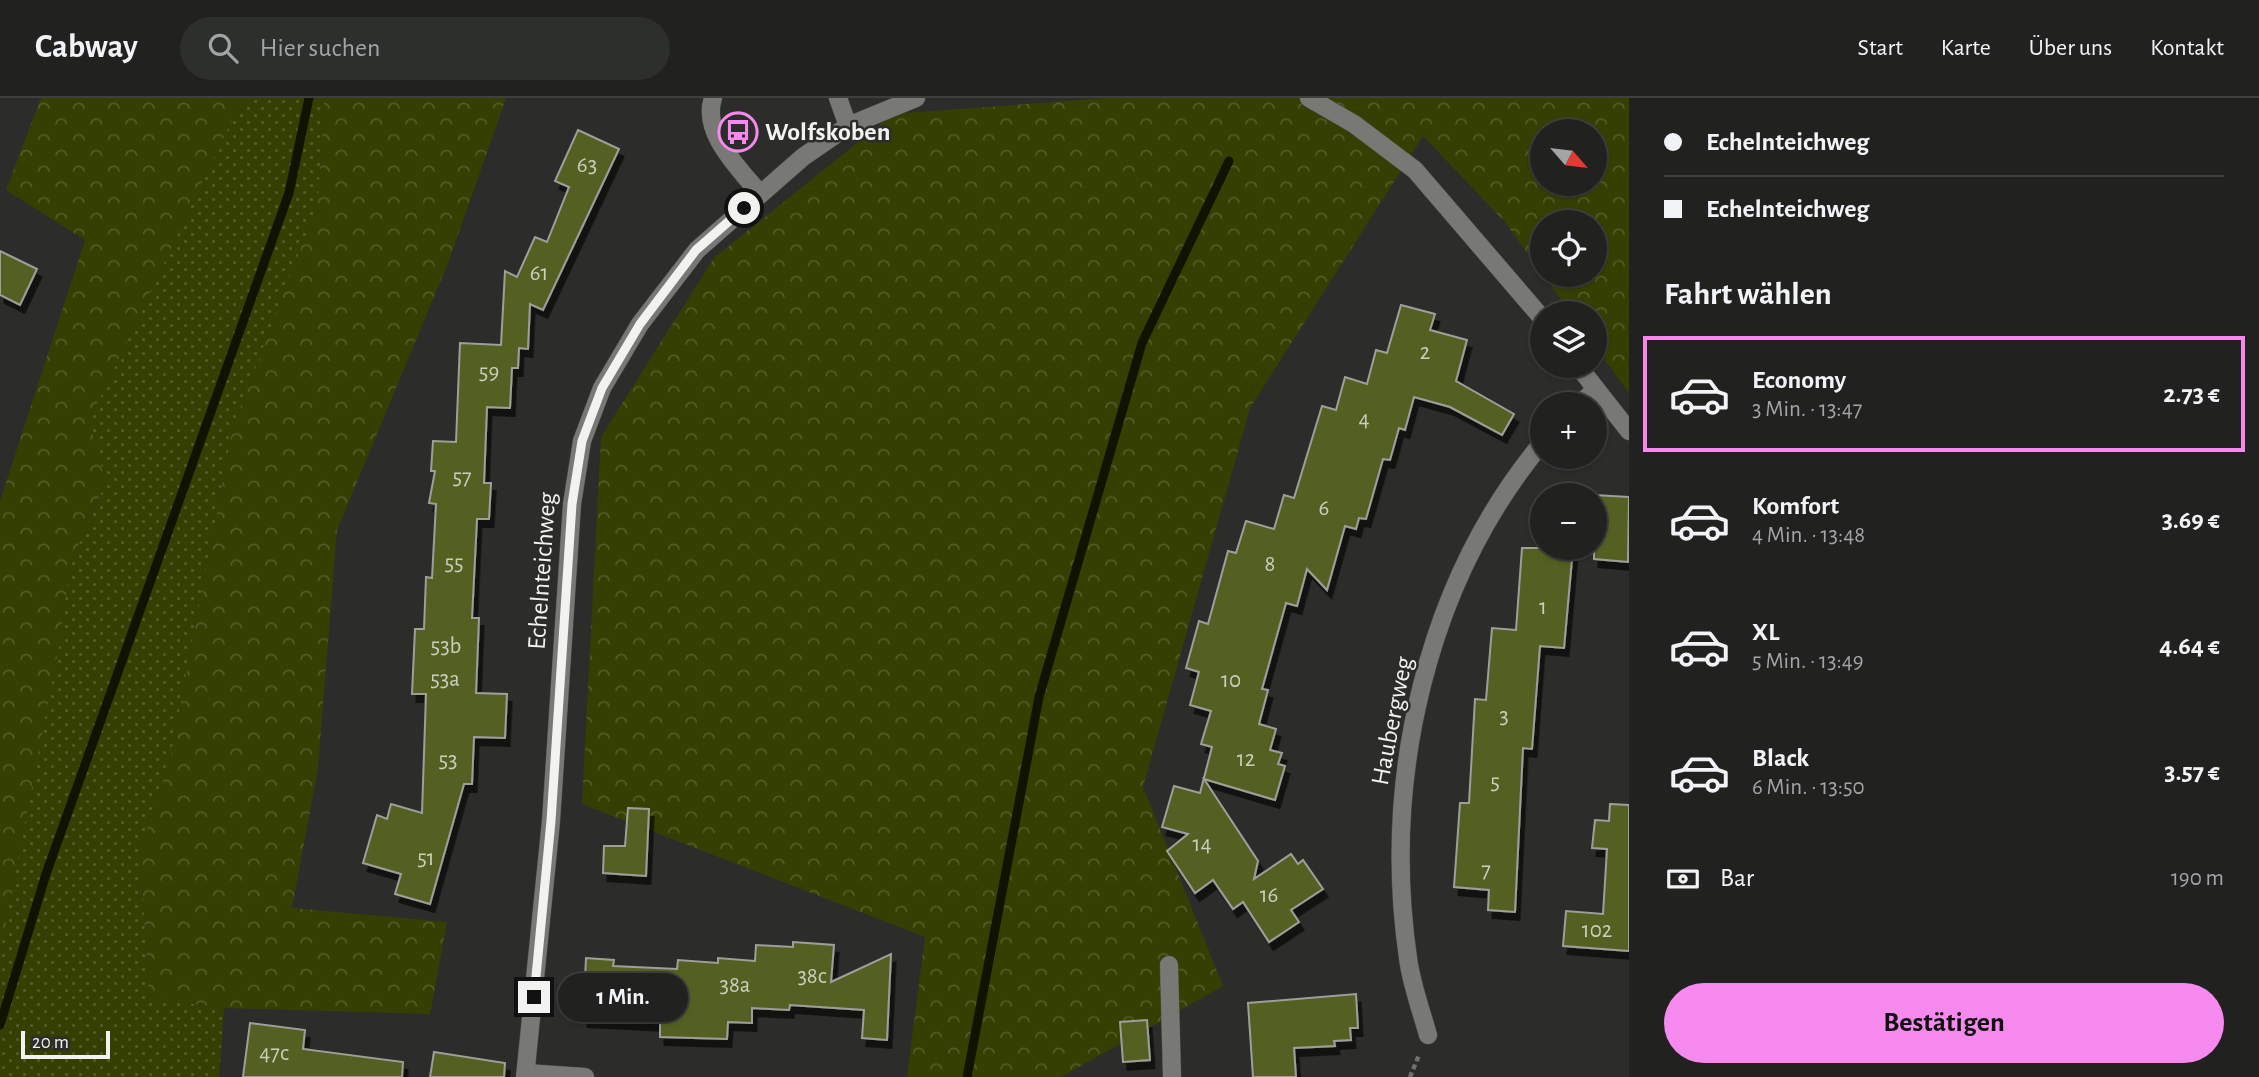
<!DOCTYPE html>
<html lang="de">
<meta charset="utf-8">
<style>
:root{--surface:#212220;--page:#2d2f2d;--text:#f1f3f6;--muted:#a2a4a5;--line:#3e3f3e;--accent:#f589ee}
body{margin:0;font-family:"Alegreya Sans",sans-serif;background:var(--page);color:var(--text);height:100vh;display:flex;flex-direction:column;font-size:26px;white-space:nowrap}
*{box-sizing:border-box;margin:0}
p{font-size:23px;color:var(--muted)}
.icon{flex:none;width:38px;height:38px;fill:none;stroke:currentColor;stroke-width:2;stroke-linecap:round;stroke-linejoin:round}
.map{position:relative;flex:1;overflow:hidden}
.side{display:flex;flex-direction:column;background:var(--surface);width:630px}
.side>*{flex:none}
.banner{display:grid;align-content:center;height:154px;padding:0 35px;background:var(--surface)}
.needle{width:46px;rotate:118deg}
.fabs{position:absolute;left:1530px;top:21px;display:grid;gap:14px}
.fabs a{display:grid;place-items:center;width:77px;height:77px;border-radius:50%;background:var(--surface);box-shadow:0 2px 5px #0004,0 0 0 2px var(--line);font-size:35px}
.scale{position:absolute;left:21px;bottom:18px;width:89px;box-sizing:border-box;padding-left:7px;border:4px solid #f2f2f0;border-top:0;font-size:19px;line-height:24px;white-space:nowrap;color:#f2f2f0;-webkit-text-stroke:5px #2c2d2a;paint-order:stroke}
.end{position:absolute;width:32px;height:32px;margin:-16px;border:9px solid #f2f2f0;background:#111;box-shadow:0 0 0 4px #111}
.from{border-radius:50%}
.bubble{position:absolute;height:49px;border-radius:24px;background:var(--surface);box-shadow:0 2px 5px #0004,0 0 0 2px var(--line);font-size:23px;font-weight:700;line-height:49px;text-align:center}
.banner b{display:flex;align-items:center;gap:24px;height:66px;font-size:26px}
.banner b+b{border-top:2px solid var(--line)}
.banner i{width:18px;height:18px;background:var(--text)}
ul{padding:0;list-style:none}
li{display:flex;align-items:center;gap:21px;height:116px;margin:0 14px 10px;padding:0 21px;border:4px solid transparent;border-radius:0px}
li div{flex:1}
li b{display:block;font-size:26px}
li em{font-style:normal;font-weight:700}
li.active{border-color:var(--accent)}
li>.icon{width:63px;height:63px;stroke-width:1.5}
h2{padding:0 35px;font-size:32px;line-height:84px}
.pay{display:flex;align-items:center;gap:18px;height:77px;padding:0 35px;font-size:26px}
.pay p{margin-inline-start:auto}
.button{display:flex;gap:14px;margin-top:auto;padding:14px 35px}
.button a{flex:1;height:80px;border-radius:42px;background:var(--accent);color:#111;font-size:28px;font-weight:700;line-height:80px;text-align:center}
header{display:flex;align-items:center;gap:42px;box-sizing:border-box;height:98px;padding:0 35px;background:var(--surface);border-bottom:2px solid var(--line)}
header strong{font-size:33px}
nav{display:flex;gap:38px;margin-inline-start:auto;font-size:24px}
.search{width:490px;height:63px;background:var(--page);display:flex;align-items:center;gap:18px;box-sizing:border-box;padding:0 24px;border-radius:38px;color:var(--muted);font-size:26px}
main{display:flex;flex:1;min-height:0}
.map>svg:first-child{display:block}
</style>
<header>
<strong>Cabway</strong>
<div class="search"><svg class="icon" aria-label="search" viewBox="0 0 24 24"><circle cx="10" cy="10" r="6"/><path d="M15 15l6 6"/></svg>Hier suchen</div>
<nav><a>Start</a><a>Karte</a><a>Über uns</a><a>Kontakt</a></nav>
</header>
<main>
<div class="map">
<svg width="1629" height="979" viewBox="0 0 1629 979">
<defs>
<pattern id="grass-dots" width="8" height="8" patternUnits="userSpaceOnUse" patternTransform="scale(1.75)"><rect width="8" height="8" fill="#353f02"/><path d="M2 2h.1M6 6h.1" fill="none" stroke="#535b27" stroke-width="1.8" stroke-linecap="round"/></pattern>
<pattern id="forest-crowns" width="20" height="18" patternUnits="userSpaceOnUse" patternTransform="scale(1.75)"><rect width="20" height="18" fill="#353f02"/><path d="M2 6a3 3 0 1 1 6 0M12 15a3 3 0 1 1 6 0" fill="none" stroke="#535b27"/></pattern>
<filter id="shadow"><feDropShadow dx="4.5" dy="8" stdDeviation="0" flood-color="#0009"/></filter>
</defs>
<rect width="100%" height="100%" fill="#2c2d2a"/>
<path fill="url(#grass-dots)" d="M 257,0 L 318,0 L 324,4 L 318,105 L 233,329 L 169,667 L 140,751 L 149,900 L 224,910 L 219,979 L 0,979 L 0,855 L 31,681 L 58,553 L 70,467 L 106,384 L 89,323 L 233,20 Z"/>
<g fill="url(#forest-crowns)" fill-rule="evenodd">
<path d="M 41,0 L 257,0 L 233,20 L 89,323 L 106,383 L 70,467 L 58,553 L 0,855 L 0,403 L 85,142 L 6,92 Z"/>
<path d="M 318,0 L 506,0 L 448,165 L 337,432 L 318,670 L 292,810 L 447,824 L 430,916 L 224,910 L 149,900 L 140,751 L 169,667 L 233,329 L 318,105 L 324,4 Z"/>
<path d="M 1108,0 L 1629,0 L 1629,295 L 1594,247 L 1594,215 L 1571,215 L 1543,177 L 1594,177 L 1594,124 L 1542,124 L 1542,175 L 1505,124 L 1423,38 L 1250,310 L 1143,689 L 1223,888 L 1061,979 L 907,979 L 925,839 L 582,706 L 601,339 L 714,160 L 893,16 ZM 1542,33 L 1594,33 L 1594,86 L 1542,86 Z"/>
</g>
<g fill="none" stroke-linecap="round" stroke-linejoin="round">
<g stroke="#0f1400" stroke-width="9">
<path d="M 0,927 L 46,776 L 289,95 L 309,0"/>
<path d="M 967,979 L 1039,599 L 1142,245 L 1229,63"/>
</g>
</g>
<g fill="#536023" stroke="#9e9f9b" stroke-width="2" filter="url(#shadow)">
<path d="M 578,32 L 619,51 L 543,212 L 530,206 L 528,251 L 519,250 L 518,270 L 512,270 L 510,310 L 487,309 L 484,385 L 491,385 L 489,421 L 477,421 L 472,520 L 479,520 L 476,595 L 507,596 L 505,640 L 474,639 L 472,686 L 464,686 L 430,806 L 395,796 L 401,776 L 363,765 L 377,717 L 387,721 L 391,706 L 422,715 L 426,596 L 412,596 L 415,531 L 424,531 L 426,479 L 432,480 L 436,406 L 429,405 L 435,373 L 431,373 L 433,343 L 456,344 L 460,245 L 501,247 L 505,173 L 517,179 L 535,139 L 547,144 L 569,89 L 555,83 Z"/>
<path d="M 0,153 L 37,171 L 20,207 L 0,197 Z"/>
<path d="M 1401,207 L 1435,216 L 1430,232 L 1467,242 L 1456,283 L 1514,316 L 1502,337 L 1450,309 L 1414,299 L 1405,332 L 1399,330 L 1390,362 L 1383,361 L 1366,421 L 1359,420 L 1356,431 L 1345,428 L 1327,492 L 1307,471 L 1297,508 L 1286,505 L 1262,591 L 1268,592 L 1259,626 L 1276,631 L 1270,652 L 1282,655 L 1278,666 L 1285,668 L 1275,702 L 1204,681 L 1258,763 L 1254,781 L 1291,756 L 1298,766 L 1303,762 L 1323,791 L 1291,812 L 1299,824 L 1269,844 L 1243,804 L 1233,811 L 1213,782 L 1195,795 L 1167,753 L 1188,736 L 1162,729 L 1174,688 L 1200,695 L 1212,649 L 1201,646 L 1211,613 L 1190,607 L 1199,574 L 1186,570 L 1199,523 L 1208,526 L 1228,453 L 1236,455 L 1246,423 L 1274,431 L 1284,397 L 1294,400 L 1322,308 L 1336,312 L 1345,279 L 1367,286 L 1376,252 L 1387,255 Z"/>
<path d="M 1594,397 L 1629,399 L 1628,464 L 1594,461 Z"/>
<path d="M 1522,450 L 1573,450 L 1564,550 L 1540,548 L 1532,651 L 1523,650 L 1515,814 L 1488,812 L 1489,792 L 1454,789 L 1460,705 L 1469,705 L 1475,601 L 1486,602 L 1492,530 L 1516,532 Z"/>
<path d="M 1610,706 L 1629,707 L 1629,853 L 1563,848 L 1566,813 L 1603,816 L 1607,751 L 1592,750 L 1595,722 L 1609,723 Z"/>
<path d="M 628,710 L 649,711 L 646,778 L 603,775 L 604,748 L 625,748 Z"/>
<path d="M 793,844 L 834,847 L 831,884 L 891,856 L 887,942 L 862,940 L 864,912 L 790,907 L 789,912 L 752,910 L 752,925 L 728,924 L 727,941 L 660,939 L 660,925 L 583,921 L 586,860 L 614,862 L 613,868 L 677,871 L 678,862 L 718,865 L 718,860 L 755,863 L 756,847 L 793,849 Z"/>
<path d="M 1356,896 L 1358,930 L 1350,930 L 1351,942 L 1334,943 L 1335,948 L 1294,950 L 1296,979 L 1253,979 L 1248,905 Z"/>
<path d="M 1147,922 L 1150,962 L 1123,964 L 1120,924 Z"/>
<path d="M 250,925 L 305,932 L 303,951 L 403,964 L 402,979 L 243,979 Z"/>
<path d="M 434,954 L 505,965 L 504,979 L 430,979 Z"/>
</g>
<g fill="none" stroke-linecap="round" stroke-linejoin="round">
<g stroke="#4a4b48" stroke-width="19">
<g id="minor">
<path d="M 713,0 C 701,35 740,71 760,96"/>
<path d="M 838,0 L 848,28"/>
<path d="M 1309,0 L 1354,26 L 1415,72 L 1542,220"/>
<path d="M 1578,268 L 1629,333"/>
<path d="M 1580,306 L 1596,291"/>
<path d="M 1169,867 L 1172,979"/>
<path d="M 1428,937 C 1421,912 1411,885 1408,860 C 1382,681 1426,485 1542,345"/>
<path d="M 526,975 L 585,979"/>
<path d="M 525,979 L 551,723 L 572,406 L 582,343 L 602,290 L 640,226 L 697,152 L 803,59 L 848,28 L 916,0"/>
</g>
</g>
<path stroke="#70706e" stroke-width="4.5" stroke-dasharray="5 3.5" stroke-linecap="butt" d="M 1410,979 L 1419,957"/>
<use href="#minor" stroke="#787975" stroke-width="18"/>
</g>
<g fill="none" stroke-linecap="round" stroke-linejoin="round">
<path stroke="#f2f2f0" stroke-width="9" d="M 534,899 L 551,723 L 572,406 L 582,343 L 602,290 L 640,226 L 696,152 L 744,110"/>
</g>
<defs>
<g id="bus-ring" transform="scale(2.0125)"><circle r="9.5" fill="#2c2d2a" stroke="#f589ee" stroke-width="1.5"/><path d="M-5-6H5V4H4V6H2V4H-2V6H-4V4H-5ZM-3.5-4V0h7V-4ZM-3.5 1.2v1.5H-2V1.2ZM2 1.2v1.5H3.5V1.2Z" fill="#f589ee"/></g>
</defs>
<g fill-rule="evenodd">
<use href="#bus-ring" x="738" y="34"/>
</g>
<g text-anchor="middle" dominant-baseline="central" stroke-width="5" stroke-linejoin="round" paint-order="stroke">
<g font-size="23" fill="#cacebd">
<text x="587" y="67">63</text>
<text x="539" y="175">61</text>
<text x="1425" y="254">2</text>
<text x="489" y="274">59</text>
<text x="1364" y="321">4</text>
<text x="462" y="379">57</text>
<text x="1324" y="410">6</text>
<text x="454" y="465">55</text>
<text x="1270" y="466">8</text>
<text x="1543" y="509">1</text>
<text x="446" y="548">53b</text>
<text x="445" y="581">53a</text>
<text x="1231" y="582">10</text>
<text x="1504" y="618">3</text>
<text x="1246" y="661">12</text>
<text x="448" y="662">53</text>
<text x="1495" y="684">5</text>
<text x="1202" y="746">14</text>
<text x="426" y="760">51</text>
<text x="1486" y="772">7</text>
<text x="1269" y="797">16</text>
<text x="1597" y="832">102</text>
<text x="812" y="878">38c</text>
<text x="735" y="887">38a</text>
<text x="274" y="955">47c</text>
</g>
<g font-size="26" font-weight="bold" fill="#f2f2f0" stroke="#2c2d2a" text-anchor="start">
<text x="765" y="34">Wolfskoben</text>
</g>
<g font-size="26" fill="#f2f2f0" stroke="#2c2d2a">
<text transform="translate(542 473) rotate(-86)">Echelnteichweg</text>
<text transform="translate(1392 623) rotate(-79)">Haubergweg</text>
</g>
</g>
</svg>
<div class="fabs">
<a><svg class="needle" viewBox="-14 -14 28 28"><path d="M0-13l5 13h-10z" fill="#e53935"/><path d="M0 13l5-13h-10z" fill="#a2a4a5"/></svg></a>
<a><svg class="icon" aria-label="locate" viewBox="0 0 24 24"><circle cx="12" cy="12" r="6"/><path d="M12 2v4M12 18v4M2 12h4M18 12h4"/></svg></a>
<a><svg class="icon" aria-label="layers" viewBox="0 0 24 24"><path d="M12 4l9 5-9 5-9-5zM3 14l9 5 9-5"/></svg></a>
<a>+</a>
<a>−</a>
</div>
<div class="scale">20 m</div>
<i class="end from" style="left:744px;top:110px"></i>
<i class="end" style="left:534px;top:899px"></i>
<div class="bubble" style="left:558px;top:875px;width:130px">1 Min.</div>
</div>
<section class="side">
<div class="banner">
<b><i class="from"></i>Echelnteichweg</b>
<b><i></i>Echelnteichweg</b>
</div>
<h2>Fahrt wählen</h2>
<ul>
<li class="active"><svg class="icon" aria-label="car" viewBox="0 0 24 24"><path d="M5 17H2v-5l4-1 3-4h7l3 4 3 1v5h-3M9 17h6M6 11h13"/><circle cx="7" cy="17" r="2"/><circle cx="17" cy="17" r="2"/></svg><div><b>Economy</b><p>3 Min. · 13:47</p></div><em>2.73 €</em></li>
<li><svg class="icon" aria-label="car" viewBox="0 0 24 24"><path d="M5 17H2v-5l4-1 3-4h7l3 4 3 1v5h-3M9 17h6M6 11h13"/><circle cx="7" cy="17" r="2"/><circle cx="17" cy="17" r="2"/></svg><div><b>Komfort</b><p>4 Min. · 13:48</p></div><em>3.69 €</em></li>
<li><svg class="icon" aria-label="car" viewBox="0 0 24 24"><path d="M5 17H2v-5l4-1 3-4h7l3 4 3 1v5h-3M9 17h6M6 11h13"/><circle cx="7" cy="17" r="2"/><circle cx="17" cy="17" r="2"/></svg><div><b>XL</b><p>5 Min. · 13:49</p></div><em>4.64 €</em></li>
<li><svg class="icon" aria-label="car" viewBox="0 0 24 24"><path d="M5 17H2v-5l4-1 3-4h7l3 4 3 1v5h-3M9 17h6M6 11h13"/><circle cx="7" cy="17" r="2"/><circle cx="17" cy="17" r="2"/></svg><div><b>Black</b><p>6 Min. · 13:50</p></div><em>3.57 €</em></li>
</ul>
<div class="pay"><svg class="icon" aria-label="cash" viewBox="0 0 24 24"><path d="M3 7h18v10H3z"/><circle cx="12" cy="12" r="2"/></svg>Bar<p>190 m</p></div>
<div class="button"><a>Bestätigen</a></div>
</section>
</main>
